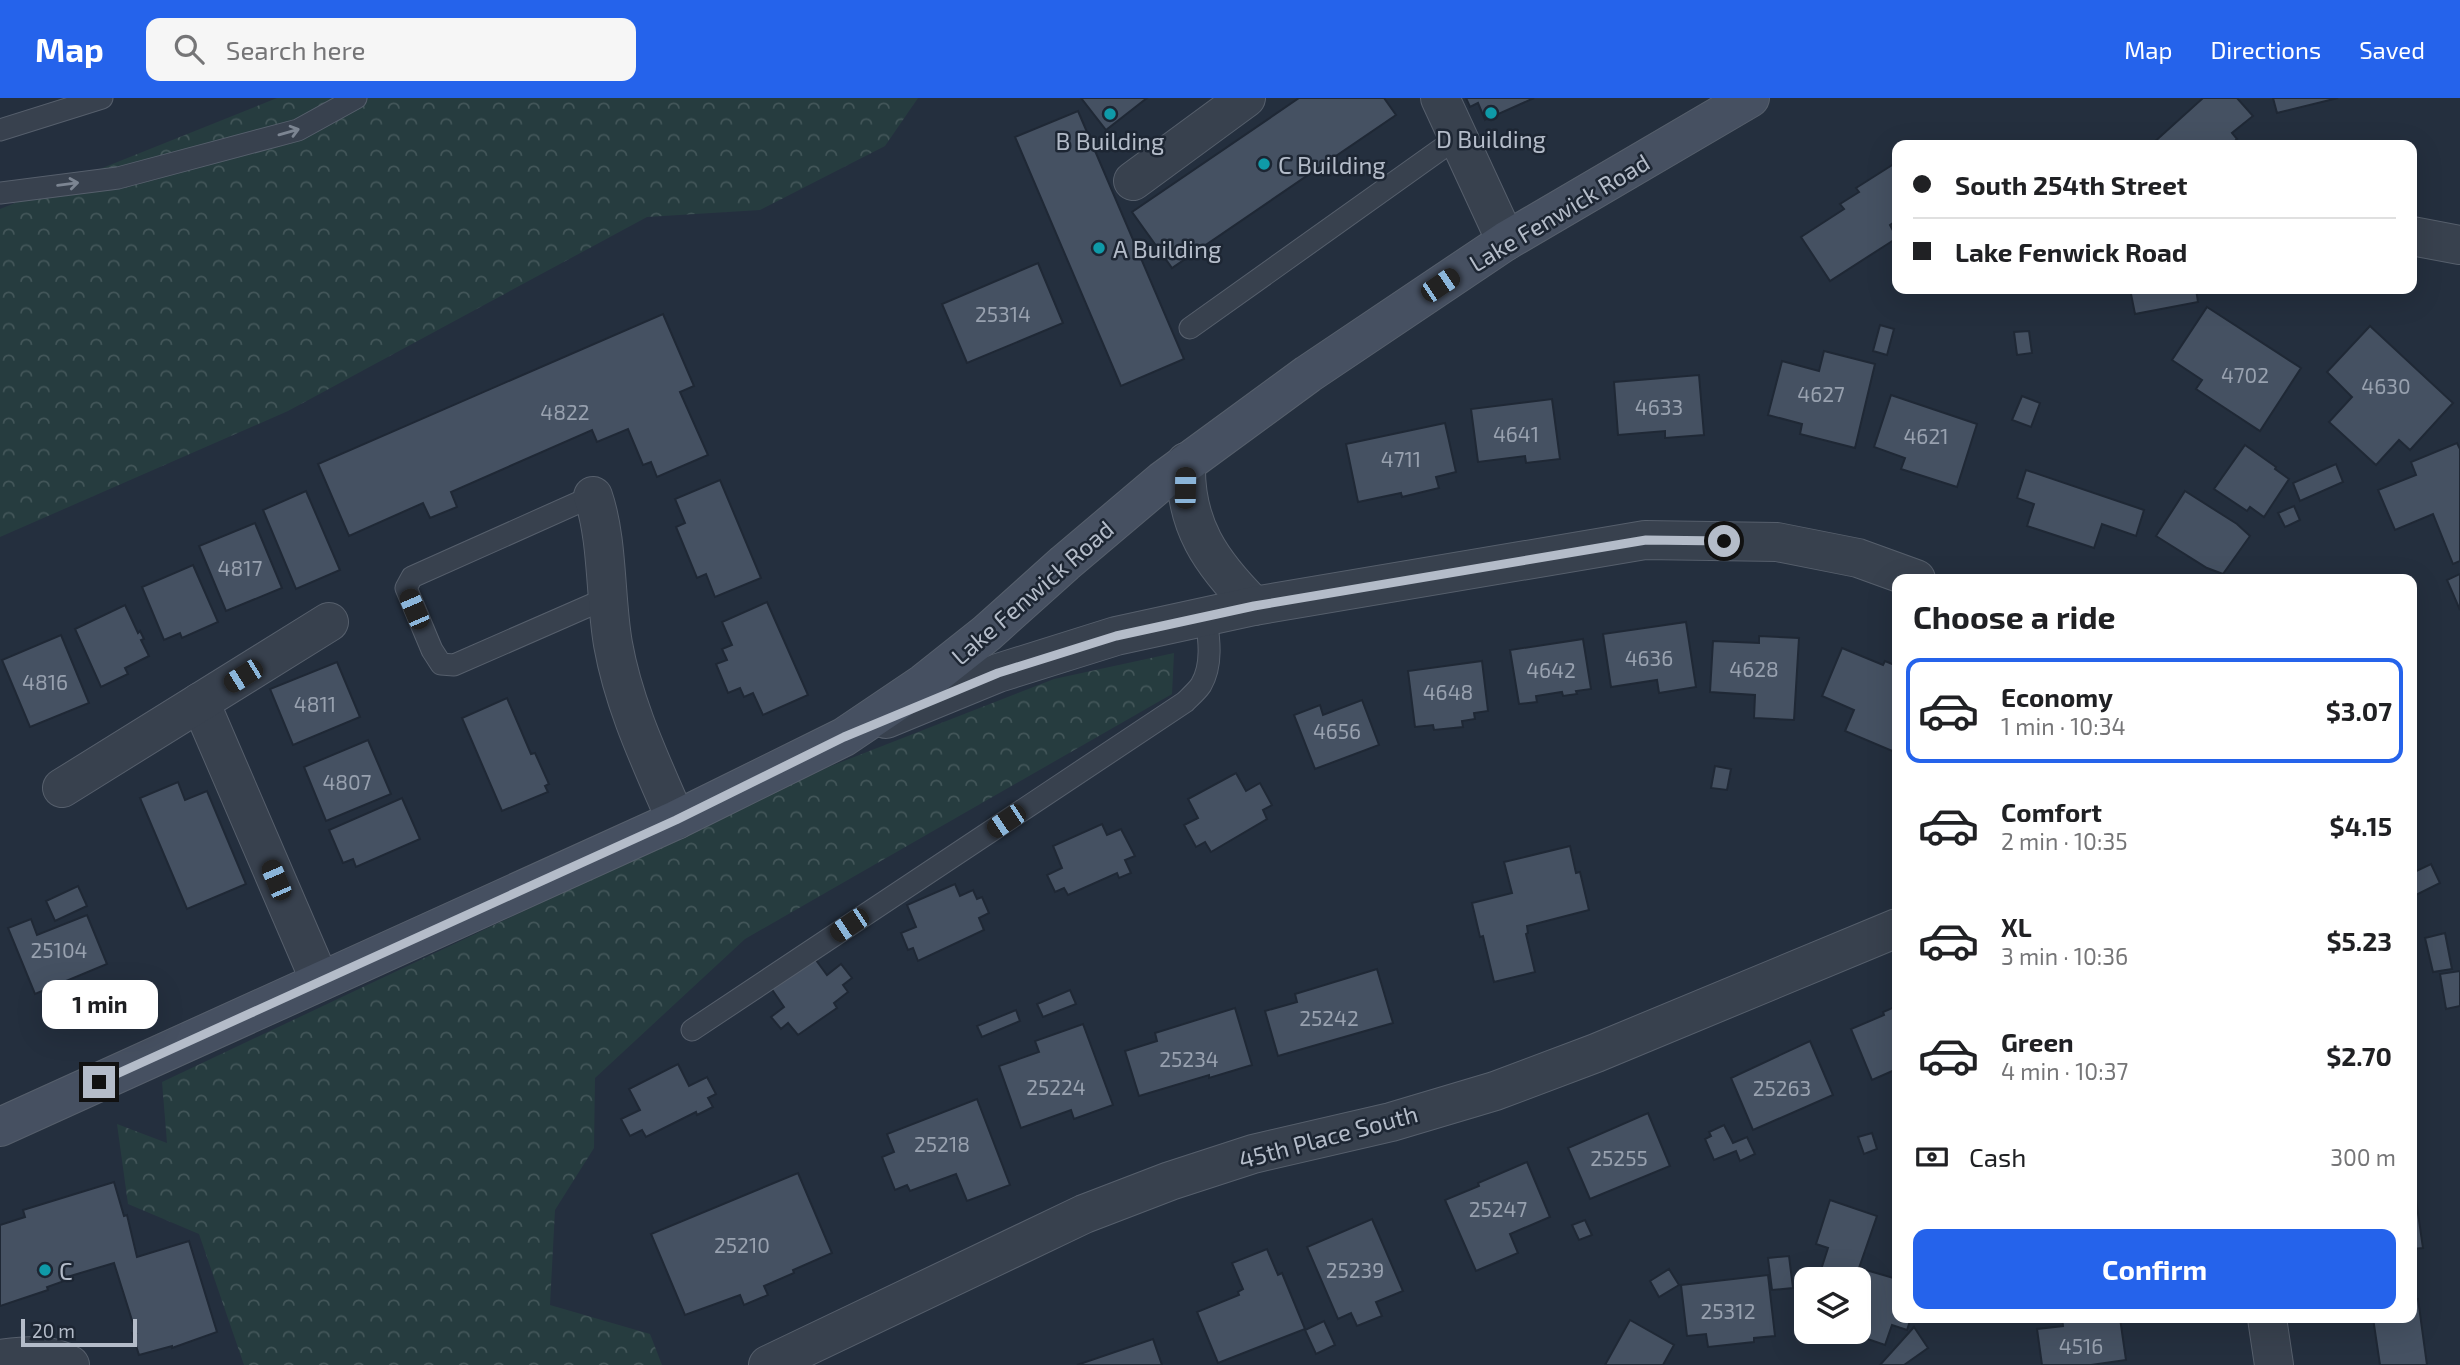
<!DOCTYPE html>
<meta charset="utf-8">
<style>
:root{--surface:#fff;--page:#f6f6f6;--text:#202124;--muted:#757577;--line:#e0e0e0;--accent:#2563eb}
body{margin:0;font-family:"Exo 2",sans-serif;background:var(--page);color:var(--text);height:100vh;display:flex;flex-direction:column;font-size:26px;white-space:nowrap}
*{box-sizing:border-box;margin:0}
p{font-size:23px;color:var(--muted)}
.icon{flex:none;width:38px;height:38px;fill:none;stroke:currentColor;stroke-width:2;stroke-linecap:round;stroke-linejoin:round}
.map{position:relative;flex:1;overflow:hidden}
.sheet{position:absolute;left:1892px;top:476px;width:525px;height:749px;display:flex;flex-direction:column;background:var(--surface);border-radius:14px;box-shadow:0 7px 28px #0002}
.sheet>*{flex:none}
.top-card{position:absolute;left:1892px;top:42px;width:525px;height:154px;border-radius:14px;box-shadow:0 7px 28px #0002;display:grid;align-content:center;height:154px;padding:0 21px;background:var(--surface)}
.buttons{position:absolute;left:1794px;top:1169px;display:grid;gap:14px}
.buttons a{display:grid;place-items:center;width:77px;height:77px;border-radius:14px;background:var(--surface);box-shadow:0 7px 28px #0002;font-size:35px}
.scale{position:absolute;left:21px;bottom:18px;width:116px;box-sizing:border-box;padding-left:7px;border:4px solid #b4bcc9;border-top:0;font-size:19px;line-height:24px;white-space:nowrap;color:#b4bcc9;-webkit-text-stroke:5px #1d2633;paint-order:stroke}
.end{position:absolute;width:32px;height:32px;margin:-16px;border:9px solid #b4bcc9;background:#111;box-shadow:0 0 0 4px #111}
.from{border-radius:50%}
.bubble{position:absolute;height:49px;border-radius:14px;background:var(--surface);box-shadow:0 7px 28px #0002;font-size:23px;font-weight:700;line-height:49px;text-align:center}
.car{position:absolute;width:21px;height:42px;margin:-21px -10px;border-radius:9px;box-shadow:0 0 5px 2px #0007;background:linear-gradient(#222 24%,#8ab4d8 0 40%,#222 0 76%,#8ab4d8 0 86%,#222 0)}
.top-card b{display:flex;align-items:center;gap:24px;height:66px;font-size:26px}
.top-card b+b{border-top:2px solid var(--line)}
.top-card i{width:18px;height:18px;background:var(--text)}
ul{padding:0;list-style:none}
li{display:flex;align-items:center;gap:21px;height:105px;margin:0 14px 10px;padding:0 7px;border:4px solid transparent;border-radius:14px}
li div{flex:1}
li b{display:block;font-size:26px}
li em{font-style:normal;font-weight:700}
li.selected{border-color:var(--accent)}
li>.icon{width:63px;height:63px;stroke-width:1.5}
h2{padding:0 21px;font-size:32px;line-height:84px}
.pay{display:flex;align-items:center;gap:18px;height:77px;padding:0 21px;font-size:26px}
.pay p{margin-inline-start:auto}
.cta{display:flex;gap:14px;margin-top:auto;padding:14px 21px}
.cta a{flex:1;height:80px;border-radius:14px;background:var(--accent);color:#fff;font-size:28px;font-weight:700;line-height:80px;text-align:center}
header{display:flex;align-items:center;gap:42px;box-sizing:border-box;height:98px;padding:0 35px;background:var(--accent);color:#fff}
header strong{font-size:33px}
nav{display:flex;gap:38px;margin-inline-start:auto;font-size:24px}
.search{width:490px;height:63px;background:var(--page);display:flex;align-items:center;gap:18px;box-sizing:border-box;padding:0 24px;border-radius:14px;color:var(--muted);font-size:26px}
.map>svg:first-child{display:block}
</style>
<header>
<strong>Map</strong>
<div class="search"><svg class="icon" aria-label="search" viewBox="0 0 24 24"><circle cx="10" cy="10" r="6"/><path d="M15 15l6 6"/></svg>Search here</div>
<nav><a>Map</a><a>Directions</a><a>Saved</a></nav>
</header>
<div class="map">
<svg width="2460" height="1267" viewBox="0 0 2460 1267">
<defs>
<pattern id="forest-crowns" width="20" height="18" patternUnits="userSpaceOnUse" patternTransform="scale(1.75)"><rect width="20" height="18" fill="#263c3f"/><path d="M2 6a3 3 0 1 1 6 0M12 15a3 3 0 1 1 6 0" fill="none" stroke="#435659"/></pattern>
</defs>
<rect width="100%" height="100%" fill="#242f3e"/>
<g fill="url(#forest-crowns)">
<path d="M 277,0 L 918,0 L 885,48 L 760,112 L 647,119 L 288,313 L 0,439 L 0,111 Z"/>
<path d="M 1174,555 L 1172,596 L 745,841 L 595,980 L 594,1050 L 555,1112 L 550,1207 L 650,1236 L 662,1267 L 244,1267 L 199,1136 L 128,1106 L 117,1026 L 167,1045 L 162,984 L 831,668 L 1054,581 Z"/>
</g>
<g fill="#455162" stroke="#1f2835" stroke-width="2">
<path d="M 1081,0 L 1147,0 L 1106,32 Z"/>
<path d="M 1299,0 L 1384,0 L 1396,17 L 1172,170 L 1132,114 Z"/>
<path d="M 1466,0 L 1534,0 L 1485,22 L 1478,5 L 1470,9 Z"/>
<path d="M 2203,0 L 2237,0 L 2253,18 L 2232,35 L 2237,41 L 2231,47 L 2151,47 Z"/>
<path d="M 2273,0 L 2338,0 L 2277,15 Z"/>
<path d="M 1078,13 L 1184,261 L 1121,288 L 1015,39 Z"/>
<path d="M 1897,64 L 1897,122 L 1890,127 L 1897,140 L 1830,183 L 1801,139 L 1844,111 L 1840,106 L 1859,94 L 1856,90 Z"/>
<path d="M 1038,165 L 1063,225 L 967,265 L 942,206 Z"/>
<path d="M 2130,191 L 2196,191 L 2198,204 L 2135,216 Z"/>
<path d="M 2207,209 L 2301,270 L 2260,333 L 2196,291 L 2202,282 L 2172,262 Z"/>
<path d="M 663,216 L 694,288 L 680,294 L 708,357 L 657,379 L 651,364 L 643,367 L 628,331 L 597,344 L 592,332 L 451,394 L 457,409 L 430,420 L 423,405 L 349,438 L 318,366 Z"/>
<path d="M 1880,227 L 1894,231 L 1887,257 L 1873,253 Z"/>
<path d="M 2370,228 L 2453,305 L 2410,352 L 2399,342 L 2376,367 L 2329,324 L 2352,299 L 2327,274 Z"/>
<path d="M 2029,233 L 2032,255 L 2017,257 L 2014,234 Z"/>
<path d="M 1824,253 L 1875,266 L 1855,350 L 1800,336 L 1802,326 L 1768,317 L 1782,263 L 1819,273 Z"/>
<path d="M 1699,277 L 1704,337 L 1665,340 L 1665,333 L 1618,337 L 1614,284 Z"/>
<path d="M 1891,297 L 1977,326 L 1957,389 L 1901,371 L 1905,360 L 1874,349 Z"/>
<path d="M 2022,298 L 2040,305 L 2031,329 L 2012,322 Z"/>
<path d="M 1552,301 L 1560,361 L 1526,365 L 1525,358 L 1478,364 L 1471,311 Z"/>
<path d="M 1445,325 L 1456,374 L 1436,379 L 1439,390 L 1402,399 L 1401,395 L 1358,404 L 1346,346 Z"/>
<path d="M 2457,345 L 2460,351 L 2460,463 L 2453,466 L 2433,416 L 2395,432 L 2378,392 L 2416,377 L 2411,364 Z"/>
<path d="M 2245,347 L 2276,369 L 2275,371 L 2289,381 L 2264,419 L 2250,409 L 2247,413 L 2214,391 Z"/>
<path d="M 2336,366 L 2343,384 L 2300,403 L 2293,385 Z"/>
<path d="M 2026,372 L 2144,412 L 2136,438 L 2102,426 L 2094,450 L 2027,428 L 2034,406 L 2017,400 Z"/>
<path d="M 720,382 L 761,480 L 715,499 L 706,476 L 697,480 L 676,429 L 685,425 L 675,401 Z"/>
<path d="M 306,393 L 340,472 L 296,491 L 263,412 Z"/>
<path d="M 2185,393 L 2237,426 L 2250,438 L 2223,476 L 2207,470 L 2156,438 Z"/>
<path d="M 2294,408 L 2300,422 L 2285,429 L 2278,415 Z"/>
<path d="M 255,425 L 282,490 L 226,513 L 199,448 Z"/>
<path d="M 193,467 L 218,524 L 182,540 L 180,535 L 164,542 L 142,489 Z"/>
<path d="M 2460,476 L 2460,512 L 2447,482 Z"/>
<path d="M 767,504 L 808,597 L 763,617 L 753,595 L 744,599 L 740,590 L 728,595 L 716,566 L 727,562 L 722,551 L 732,547 L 722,524 Z"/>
<path d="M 125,507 L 138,535 L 140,533 L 144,541 L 141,542 L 149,558 L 125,570 L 128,576 L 101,589 L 75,531 Z"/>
<path d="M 1686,524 L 1696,589 L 1659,595 L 1657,582 L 1611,589 L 1603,536 Z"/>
<path d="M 61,537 L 89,605 L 30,629 L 2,562 Z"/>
<path d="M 1759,538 L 1799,540 L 1794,622 L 1754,620 L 1755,597 L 1710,594 L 1713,543 L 1759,545 Z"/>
<path d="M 1583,541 L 1591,591 L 1576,593 L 1577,596 L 1563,598 L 1562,594 L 1536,598 L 1537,604 L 1519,606 L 1510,552 Z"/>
<path d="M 1842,550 L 1883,567 L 1885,563 L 1897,568 L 1897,655 L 1845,633 L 1854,612 L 1822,598 Z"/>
<path d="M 1482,563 L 1488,613 L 1474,615 L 1475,621 L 1462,623 L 1463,629 L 1434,632 L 1433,627 L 1415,629 L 1408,573 Z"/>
<path d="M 337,564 L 360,619 L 293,647 L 270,591 Z"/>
<path d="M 507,600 L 531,656 L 535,655 L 549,686 L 545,688 L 548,694 L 502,713 L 462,620 Z"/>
<path d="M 1362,602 L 1379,647 L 1315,671 L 1294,617 L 1320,607 L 1323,617 Z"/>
<path d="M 368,642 L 391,696 L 326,723 L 304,669 Z"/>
<path d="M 1715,668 L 1731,671 L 1727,692 L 1711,690 Z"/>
<path d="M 1236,675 L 1246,693 L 1260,685 L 1272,707 L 1263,712 L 1267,721 L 1211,754 L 1205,744 L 1196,749 L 1184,727 L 1198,720 L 1188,701 Z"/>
<path d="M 178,684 L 185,702 L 207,693 L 246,786 L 187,811 L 140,700 Z"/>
<path d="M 402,700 L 420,741 L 356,769 L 353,761 L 343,765 L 329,732 Z"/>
<path d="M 1102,726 L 1107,737 L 1121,731 L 1135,758 L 1125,762 L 1131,775 L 1119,780 L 1117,775 L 1068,797 L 1064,790 L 1055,794 L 1047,777 L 1062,770 L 1053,748 Z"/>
<path d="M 1570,748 L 1576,775 L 1580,774 L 1589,812 L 1527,828 L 1528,835 L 1526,836 L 1535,874 L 1494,884 L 1483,838 L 1480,839 L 1472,805 L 1512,795 L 1504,764 Z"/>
<path d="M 2431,766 L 2440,785 L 2416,797 L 2412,788 L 2412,775 Z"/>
<path d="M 955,786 L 960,798 L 973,792 L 977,801 L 982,799 L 989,815 L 979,820 L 984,832 L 918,863 L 913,850 L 908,852 L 901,835 L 916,829 L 907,807 Z"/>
<path d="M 78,788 L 87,808 L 55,823 L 46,803 Z"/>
<path d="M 87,817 L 107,866 L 35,896 L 8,830 L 31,821 L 37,837 Z"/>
<path d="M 2445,835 L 2452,871 L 2433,874 L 2425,840 Z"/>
<path d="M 813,858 L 827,877 L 841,866 L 852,880 L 843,887 L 848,894 L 834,905 L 837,910 L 798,937 L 788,925 L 781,931 L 771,919 L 784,909 L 771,890 Z"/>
<path d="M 1377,871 L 1393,925 L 1278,958 L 1265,913 L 1297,904 L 1295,896 Z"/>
<path d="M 2460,873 L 2460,908 L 2446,911 L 2440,876 Z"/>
<path d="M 1070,892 L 1076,906 L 1043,919 L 1037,906 Z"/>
<path d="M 1897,908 L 1897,971 L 1872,982 L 1851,931 L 1884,917 L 1883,914 Z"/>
<path d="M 1235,910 L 1252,967 L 1209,980 L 1209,977 L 1139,998 L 1125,953 L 1157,943 L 1155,935 Z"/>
<path d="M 1016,912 L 1020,923 L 982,939 L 977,928 Z"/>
<path d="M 1083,926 L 1113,1007 L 1074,1021 L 1071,1012 L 1021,1030 L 999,968 L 1039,954 L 1035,943 Z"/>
<path d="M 1810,943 L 1833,997 L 1753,1032 L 1731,980 Z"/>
<path d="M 678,966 L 689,988 L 707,979 L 716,996 L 708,1000 L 713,1009 L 697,1017 L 696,1014 L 646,1039 L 642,1032 L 630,1038 L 621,1021 L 640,1012 L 629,991 Z"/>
<path d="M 977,1001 L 1010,1087 L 967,1103 L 956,1076 L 910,1093 L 907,1087 L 895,1092 L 882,1059 L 894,1054 L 887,1036 Z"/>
<path d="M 1648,1015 L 1670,1068 L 1590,1101 L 1568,1050 Z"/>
<path d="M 1724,1027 L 1733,1045 L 1747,1039 L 1755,1056 L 1740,1063 L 1736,1053 L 1714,1062 L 1705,1041 L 1711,1038 L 1709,1034 Z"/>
<path d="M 1872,1035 L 1877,1051 L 1864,1056 L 1858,1039 Z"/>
<path d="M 1527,1064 L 1550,1119 L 1510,1136 L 1518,1155 L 1476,1173 L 1445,1102 L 1479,1088 L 1478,1085 Z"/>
<path d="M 2412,1074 L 2423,1150 L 2412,1151 Z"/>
<path d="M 798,1075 L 832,1155 L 793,1172 L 794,1175 L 764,1188 L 768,1197 L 744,1207 L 740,1197 L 685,1217 L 651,1136 Z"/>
<path d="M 114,1084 L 124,1118 L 127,1117 L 137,1159 L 189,1143 L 217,1234 L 172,1250 L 172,1248 L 139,1257 L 132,1235 L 136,1235 L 114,1165 L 67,1179 L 67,1182 L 47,1189 L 48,1192 L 0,1208 L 0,1127 L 25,1119 L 23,1112 Z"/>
<path d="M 1830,1102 L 1877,1118 L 1859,1170 L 1897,1181 L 1897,1220 L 1911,1220 L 1907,1232 L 1892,1227 L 1885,1247 L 1847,1234 L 1858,1234 L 1858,1181 L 1818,1181 L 1828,1150 L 1816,1146 Z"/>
<path d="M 1372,1121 L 1403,1193 L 1376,1204 L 1382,1218 L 1357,1228 L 1351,1215 L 1338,1221 L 1307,1149 Z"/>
<path d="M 1585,1122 L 1592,1137 L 1579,1142 L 1572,1127 Z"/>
<path d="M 1267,1151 L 1278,1177 L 1282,1175 L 1305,1231 L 1218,1265 L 1197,1214 L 1239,1197 L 1238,1194 L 1243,1191 L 1232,1165 Z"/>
<path d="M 1789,1158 L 1793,1190 L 1772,1192 L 1768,1160 Z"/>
<path d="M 1669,1171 L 1679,1187 L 1659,1199 L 1650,1183 Z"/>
<path d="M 1768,1177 L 1775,1238 L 1754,1240 L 1754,1244 L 1708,1249 L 1706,1236 L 1687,1238 L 1681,1187 Z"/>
<path d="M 2418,1201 L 2427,1267 L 2380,1267 L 2373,1220 L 2412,1220 L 2412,1202 Z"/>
<path d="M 2062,1220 L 2120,1220 L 2126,1262 L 2091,1267 L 2042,1267 L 2037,1231 L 2063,1228 Z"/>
<path d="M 1630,1222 L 1674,1247 L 1663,1267 L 1605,1267 Z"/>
<path d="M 1324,1223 L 1335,1247 L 1316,1256 L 1305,1232 Z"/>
<path d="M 1914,1229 L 1928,1250 L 1904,1267 L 1880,1267 Z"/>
<path d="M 1153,1241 L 1162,1267 L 1077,1267 Z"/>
</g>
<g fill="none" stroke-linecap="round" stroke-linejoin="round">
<g stroke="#565f6c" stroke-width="23">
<g id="lane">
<path d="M 0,32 L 102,0"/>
<path d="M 0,95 L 118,80 L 298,32 L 356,0"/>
<path d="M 1190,230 L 1458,39"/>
<path d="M 593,398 L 412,479 L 406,490 L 432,552 L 441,566 L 454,567 L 607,500"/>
<path d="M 692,932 L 1185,604 C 1190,599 1197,593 1201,587 C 1213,567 1209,540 1206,519"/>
</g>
</g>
<g stroke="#565f6c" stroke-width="40">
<g id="street">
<path d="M 1440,0 L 1506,143"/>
<path d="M 1133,83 L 1246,0"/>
<path d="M 2412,138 L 2460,147"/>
<path d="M 1186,364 C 1184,427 1211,465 1254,508"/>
<path d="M 593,398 C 608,441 605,500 613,546 C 624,608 651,664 676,722"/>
<path d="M 200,604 L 320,883"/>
<path d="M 886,621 L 998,575 L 1116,538 L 1254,508 L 1645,442 L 1777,444 L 1858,460 L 1916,481"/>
<path d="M 62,690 L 329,524"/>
<path d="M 2267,1220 L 2274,1267"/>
<path d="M 0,1261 C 22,1258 50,1254 70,1267"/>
<path d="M 768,1267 L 1084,1116 L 1170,1083 L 1253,1056 L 1391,1024 L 1495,993 L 1596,955 L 1897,830"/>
</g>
</g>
<g stroke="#565f6c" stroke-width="40">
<path id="secondary" d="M 0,1029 L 676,722 L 844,639 L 924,585 L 987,535 L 1065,465 L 1162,383 L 1308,276 L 1506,143 L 1750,0"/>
</g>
<use href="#lane" stroke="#38414e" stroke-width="21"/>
<use href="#street" stroke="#38414e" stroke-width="38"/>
<use href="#secondary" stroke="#465061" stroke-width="38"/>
</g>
<defs><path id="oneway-shaft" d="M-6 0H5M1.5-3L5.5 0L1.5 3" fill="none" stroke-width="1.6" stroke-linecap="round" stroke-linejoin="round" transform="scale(1.75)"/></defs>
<g stroke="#7c8592">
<use href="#oneway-shaft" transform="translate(289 34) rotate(-16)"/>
<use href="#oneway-shaft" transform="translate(68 86) rotate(-7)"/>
</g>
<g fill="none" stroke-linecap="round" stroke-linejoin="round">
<path stroke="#b4bcc9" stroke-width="9" d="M 99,984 L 676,722 L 844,639 L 998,575 L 1116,538 L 1254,508 L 1646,442 L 1724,443"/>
</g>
<g fill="#0f9aa8" stroke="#1d2633" stroke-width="2.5">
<circle cx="1491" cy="15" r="7"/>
<circle cx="1110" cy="16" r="7"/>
<circle cx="1264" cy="66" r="7"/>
<circle cx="1099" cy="150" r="7"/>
<circle cx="45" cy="1172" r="7"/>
</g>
<g text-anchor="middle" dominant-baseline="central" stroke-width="5" stroke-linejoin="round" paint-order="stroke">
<g font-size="21" fill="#98a1af">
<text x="1003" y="215">25314</text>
<text x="2245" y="276">4702</text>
<text x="2386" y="287">4630</text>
<text x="1821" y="295">4627</text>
<text x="1659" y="308">4633</text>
<text x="565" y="313">4822</text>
<text x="1516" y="335">4641</text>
<text x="1926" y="337">4621</text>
<text x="1401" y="360">4711</text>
<text x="240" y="469">4817</text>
<text x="1649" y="559">4636</text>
<text x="1754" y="570">4628</text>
<text x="1551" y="571">4642</text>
<text x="45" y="583">4816</text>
<text x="1448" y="593">4648</text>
<text x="315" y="605">4811</text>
<text x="1337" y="632">4656</text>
<text x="347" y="683">4807</text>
<text x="59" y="851">25104</text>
<text x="1329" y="919">25242</text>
<text x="1189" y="960">25234</text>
<text x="1056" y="988">25224</text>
<text x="1782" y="989">25263</text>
<text x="942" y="1045">25218</text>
<text x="1619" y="1059">25255</text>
<text x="1498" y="1110">25247</text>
<text x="742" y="1146">25210</text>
<text x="1355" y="1171">25239</text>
<text x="1728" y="1212">25312</text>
<text x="2081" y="1247">4516</text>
</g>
<g font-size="24" fill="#b4bcc9" stroke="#1d2633" text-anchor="start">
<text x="1491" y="40" text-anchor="middle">D Building</text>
<text x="1110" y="42" text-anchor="middle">B Building</text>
<text x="1278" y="66">C Building</text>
<text x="1113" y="150">A Building</text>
<text x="59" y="1172">C</text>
</g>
<g font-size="24" fill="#b4bcc9" stroke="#1d2633">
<text transform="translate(1559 114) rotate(-31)">Lake Fenwick Road</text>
<text transform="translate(1032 494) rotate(-41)">Lake Fenwick Road</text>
<text transform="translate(1328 1038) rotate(-15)">45th Place South</text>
</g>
</g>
</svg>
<div class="buttons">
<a><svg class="icon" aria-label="layers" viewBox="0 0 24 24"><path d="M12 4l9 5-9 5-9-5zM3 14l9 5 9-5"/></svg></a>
</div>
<div class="scale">20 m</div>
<i class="end from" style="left:1724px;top:443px"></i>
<i class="end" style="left:99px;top:984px"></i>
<div class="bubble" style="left:42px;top:882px;width:116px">1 min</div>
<i class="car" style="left:1440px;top:187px;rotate:56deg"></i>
<i class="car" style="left:1185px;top:390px;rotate:1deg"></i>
<i class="car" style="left:414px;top:511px;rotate:337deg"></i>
<i class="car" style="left:243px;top:578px;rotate:238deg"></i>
<i class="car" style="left:1006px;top:723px;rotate:236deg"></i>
<i class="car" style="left:276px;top:782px;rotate:337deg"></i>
<i class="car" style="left:849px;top:827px;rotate:236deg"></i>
<div class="top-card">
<b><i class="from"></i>South 254th Street</b>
<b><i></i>Lake Fenwick Road</b>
</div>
<section class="sheet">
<h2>Choose a ride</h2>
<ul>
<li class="selected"><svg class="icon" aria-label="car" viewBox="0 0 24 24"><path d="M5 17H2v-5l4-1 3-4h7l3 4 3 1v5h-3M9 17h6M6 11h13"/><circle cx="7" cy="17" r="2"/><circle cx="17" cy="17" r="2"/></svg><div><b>Economy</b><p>1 min · 10:34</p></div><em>$3.07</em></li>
<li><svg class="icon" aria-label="car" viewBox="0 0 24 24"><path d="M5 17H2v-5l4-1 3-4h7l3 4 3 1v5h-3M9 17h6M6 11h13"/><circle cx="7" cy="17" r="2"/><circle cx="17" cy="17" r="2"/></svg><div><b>Comfort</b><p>2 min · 10:35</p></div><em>$4.15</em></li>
<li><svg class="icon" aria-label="car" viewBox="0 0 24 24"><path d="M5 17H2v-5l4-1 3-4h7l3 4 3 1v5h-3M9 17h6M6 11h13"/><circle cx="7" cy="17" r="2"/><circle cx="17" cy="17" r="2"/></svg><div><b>XL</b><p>3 min · 10:36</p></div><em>$5.23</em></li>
<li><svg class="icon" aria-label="car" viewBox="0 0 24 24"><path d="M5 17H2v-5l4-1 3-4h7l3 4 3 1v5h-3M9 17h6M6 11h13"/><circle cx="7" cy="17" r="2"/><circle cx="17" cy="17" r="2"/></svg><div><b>Green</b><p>4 min · 10:37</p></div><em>$2.70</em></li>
</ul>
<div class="pay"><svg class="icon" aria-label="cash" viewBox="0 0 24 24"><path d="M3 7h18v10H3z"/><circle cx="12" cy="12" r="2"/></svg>Cash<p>300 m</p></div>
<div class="cta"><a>Confirm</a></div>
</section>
</div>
